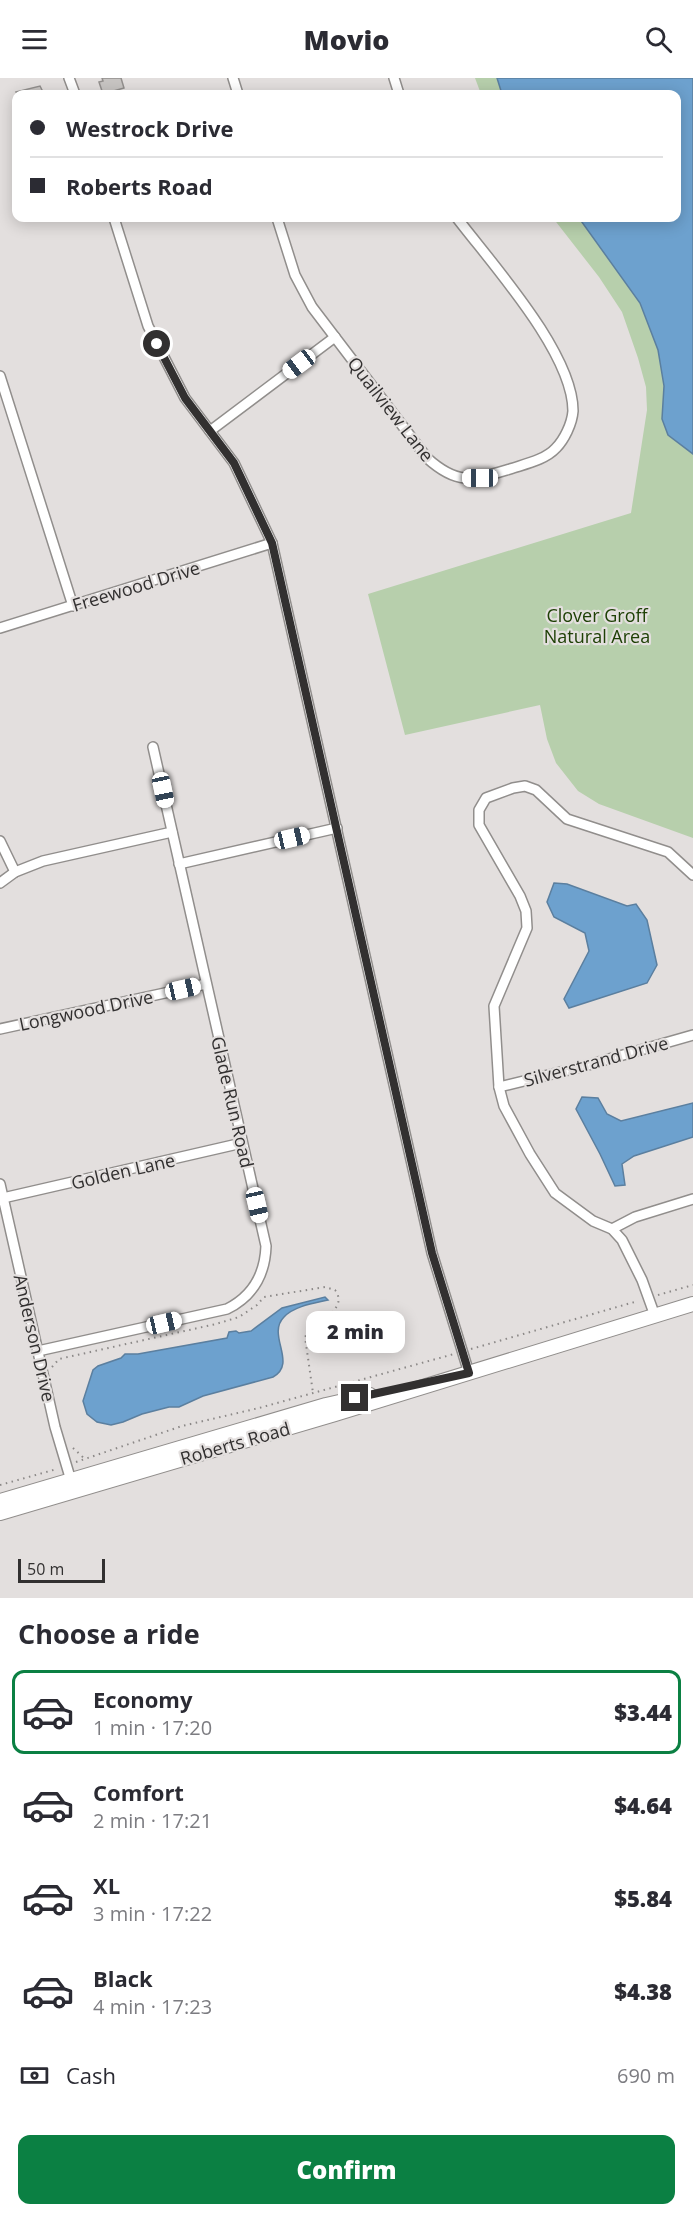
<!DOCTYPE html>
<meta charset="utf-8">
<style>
:root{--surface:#fff;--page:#f2f2f3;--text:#2b2b33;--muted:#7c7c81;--line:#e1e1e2;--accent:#0b8043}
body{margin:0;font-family:"Open Sans",sans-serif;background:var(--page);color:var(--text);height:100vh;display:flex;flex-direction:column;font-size:22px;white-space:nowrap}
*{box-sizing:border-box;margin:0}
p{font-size:20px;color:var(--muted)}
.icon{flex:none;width:33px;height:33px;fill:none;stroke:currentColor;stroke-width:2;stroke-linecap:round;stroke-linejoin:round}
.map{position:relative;height:1520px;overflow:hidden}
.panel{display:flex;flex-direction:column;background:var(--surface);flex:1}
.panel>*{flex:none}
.hud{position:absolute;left:12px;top:12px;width:669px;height:132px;border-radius:12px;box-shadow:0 3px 15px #0003;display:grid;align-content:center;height:132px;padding:0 18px;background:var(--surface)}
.scale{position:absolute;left:18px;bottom:15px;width:87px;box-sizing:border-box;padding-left:6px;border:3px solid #323030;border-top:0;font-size:16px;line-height:21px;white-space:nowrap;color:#323030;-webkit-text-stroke:4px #e3dfde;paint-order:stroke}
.end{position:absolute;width:27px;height:27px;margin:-14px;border:8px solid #323030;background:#fff;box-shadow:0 0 0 3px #fff}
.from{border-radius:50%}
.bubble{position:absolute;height:42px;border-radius:12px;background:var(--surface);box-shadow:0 3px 15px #0003;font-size:20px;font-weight:800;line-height:42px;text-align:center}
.car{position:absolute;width:18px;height:36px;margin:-18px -9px;border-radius:8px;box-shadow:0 0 4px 2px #0007;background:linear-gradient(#fff 24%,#345 0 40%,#fff 0 76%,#345 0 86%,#fff 0)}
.hud b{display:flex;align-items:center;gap:21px;height:57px;font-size:22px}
.hud b+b{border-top:2px solid var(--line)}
.hud i{width:15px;height:15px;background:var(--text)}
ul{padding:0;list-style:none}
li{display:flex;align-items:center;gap:18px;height:84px;margin:0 12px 9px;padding:0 6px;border:3px solid transparent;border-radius:12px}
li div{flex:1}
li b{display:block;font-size:22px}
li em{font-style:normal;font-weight:800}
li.active{border-color:var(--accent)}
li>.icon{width:54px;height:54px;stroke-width:1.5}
h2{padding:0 18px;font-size:27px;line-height:72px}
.pay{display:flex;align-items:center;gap:15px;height:66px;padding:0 18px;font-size:22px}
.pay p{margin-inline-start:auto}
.action{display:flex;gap:12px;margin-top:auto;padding:12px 18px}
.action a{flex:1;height:69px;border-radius:12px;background:var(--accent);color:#fff;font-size:24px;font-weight:800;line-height:69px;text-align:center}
header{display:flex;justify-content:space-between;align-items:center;height:78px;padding:0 18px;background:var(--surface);font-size:27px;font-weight:800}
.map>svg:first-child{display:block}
</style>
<header><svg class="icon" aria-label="menu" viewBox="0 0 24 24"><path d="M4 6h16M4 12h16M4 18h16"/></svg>Movio<svg class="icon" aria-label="search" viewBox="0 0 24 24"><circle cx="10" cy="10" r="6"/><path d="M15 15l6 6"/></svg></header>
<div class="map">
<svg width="693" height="1520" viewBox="0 0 693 1520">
<rect width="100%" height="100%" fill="#e3dfde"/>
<path fill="#b7cfac" d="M 475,0 L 693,0 L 693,760 L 599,726 L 578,713 L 556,685 L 547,661 L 540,627 L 405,657 L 368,516 L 631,435 L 647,332 L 646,309 L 638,280 L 622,234 L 599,199 L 553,140 L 676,140 L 676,16 L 481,16 Z"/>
<g fill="#6da1ce" stroke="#5b7f9f" stroke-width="1.5">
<path d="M 497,0 L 693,0 L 693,376 L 668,357 L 662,341 L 664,308 L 658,272 L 640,225 L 579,140 L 676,140 L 676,16 L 502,16 Z"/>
<path d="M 554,805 L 567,806 L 627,828 L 636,826 L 647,842 L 657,887 L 647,905 L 569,930 L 564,921 L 589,873 L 585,855 L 554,839 L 547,824 Z"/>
<path d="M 582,1019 L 598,1020 L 607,1036 L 621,1043 L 693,1025 L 693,1059 L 634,1078 L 622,1086 L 625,1107 L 615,1108 L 600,1076 L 576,1031 Z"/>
<path d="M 325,1219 L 328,1222 C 315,1225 294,1228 284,1239 C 266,1257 298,1285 273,1299 L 203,1318 L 179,1329 L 169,1329 L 142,1336 L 123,1344 L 111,1347 L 97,1344 L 87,1336 L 83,1323 L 93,1292 L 98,1288 L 121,1280 L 125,1276 L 138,1276 L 227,1260 L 229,1254 L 236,1253 L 239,1255 L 251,1253 L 282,1230 Z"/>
</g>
<g fill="#c8c5c3" stroke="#93908e" stroke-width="1.5">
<path d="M 102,0 L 121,0 L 124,10 L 103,16 L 99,4 L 103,3 Z"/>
<path d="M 40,8 L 44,16 L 17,16 L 16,14 Z"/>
</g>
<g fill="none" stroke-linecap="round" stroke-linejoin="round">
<g stroke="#918e8c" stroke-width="12">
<g id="street">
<path d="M 69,0 L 75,16"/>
<path d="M 233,0 L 238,16"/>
<path d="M 394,0 L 399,16"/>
<path d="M 114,140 L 148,248 L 185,320 L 234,385 L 272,465 L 432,1175 L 469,1295"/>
<path d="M 277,140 L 295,197 L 312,229 L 427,380 C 458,408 473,402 510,391 C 525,386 545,382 556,370 C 564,362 572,346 573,333 C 573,275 492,186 457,140"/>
<path d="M 0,298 L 73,528"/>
<path d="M 210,353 L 335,259"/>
<path d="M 0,550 L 272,465"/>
<path d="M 0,763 L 15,794"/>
<path d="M 179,786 L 337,750"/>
<path d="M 0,805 L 15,794 L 43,783 L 172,754"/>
<path d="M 0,951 L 206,906"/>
<path d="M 499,1009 L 581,989 L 693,957"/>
<path d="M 0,1106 L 55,1349 L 72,1406"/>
<path d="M 3,1120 L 242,1065"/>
<path d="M 612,1151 L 635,1139 L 693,1121"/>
<path d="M 655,1238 L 642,1202 L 622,1162 L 612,1151 L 593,1143 L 555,1115 L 530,1076 L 504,1028 L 499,1009 L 494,928 L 527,850 L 526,833 L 520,818 L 479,747 L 479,732 L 486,720 L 513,710 L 525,708 L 536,712 L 567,741 L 668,774 L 693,797"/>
<path d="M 38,1273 L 227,1231 C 253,1218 265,1197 266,1168 L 153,669"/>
</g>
</g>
<g stroke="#918e8c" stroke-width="16">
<g id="secondary">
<path d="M 0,1423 L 326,1327 L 370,1317"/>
<path d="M 0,1435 L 335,1336 L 693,1226"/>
</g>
</g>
<g stroke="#8b8887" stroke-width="2" stroke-dasharray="1.5 4.5" stroke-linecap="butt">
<path d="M 658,1217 L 693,1207"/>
<path d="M 471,1271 L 638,1223"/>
<path d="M 52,1289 L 59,1281 L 216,1246 L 239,1239 L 257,1227 L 264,1219 L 325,1209 L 335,1212 C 350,1232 314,1243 305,1259 L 313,1315"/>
<path d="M 73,1370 L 86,1382"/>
<path d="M 76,1384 L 182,1348 L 259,1330 L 454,1276"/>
<path d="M 0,1407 L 57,1391"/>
</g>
<use href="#street" stroke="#fff" stroke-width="9"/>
<use href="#secondary" stroke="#fff" stroke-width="14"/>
</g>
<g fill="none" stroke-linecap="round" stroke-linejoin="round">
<path stroke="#323030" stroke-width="8" d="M 157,266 L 185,320 L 234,385 L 272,465 L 432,1175 L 469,1295 L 355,1320"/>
</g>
<g text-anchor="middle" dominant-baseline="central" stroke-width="4.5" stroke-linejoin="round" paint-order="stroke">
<g font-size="18" fill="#323030" stroke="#e3dfde">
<text transform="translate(391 331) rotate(52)">Quailview Lane</text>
<text transform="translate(136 508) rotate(-17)">Freewood Drive</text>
<text transform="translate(86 932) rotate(-12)">Longwood Drive</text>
<text transform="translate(596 983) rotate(-15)">Silverstrand Drive</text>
<text transform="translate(233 1024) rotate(77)">Glade Run Road</text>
<text transform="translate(123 1093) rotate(-13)">Golden Lane</text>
<text transform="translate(35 1260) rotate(77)">Anderson Drive</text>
<text transform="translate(235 1365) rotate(-16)">Roberts Road</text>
</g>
<g font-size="18" fill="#1e4005" stroke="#e3dfde">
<text x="597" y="537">Clover Groff<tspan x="597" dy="21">Natural Area</tspan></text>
</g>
</g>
</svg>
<div class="scale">50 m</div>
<i class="end from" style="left:157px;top:266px"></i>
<i class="end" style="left:355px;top:1320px"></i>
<div class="bubble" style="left:306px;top:1233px;width:99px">2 min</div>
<i class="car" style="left:299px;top:286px;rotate:233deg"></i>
<i class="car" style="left:480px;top:400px;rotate:270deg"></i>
<i class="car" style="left:163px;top:712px;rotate:168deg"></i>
<i class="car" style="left:292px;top:760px;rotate:77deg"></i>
<i class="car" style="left:183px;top:911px;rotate:77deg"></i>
<i class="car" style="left:257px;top:1127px;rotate:167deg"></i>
<i class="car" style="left:164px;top:1245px;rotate:77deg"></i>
<div class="hud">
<b><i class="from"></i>Westrock Drive</b>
<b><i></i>Roberts Road</b>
</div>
</div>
<section class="panel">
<h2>Choose a ride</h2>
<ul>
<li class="active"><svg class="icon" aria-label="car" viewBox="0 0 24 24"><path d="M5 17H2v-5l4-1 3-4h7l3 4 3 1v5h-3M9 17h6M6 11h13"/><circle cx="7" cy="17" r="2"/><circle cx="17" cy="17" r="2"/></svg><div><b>Economy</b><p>1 min · 17:20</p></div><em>$3.44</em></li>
<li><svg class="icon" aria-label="car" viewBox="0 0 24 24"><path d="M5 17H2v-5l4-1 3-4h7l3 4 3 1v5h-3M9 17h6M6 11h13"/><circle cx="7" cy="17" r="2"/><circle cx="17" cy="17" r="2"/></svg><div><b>Comfort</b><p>2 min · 17:21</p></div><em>$4.64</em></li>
<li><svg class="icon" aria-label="car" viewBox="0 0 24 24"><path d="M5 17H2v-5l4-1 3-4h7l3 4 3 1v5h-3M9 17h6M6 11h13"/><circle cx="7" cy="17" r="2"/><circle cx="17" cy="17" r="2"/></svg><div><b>XL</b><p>3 min · 17:22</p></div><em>$5.84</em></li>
<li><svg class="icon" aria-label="car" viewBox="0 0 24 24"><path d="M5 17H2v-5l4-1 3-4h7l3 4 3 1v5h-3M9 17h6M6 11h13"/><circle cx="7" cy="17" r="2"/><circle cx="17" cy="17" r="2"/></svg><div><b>Black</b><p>4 min · 17:23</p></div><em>$4.38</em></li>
</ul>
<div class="pay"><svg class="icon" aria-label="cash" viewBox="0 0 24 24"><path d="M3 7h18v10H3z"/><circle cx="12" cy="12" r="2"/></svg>Cash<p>690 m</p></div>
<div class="action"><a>Confirm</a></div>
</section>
